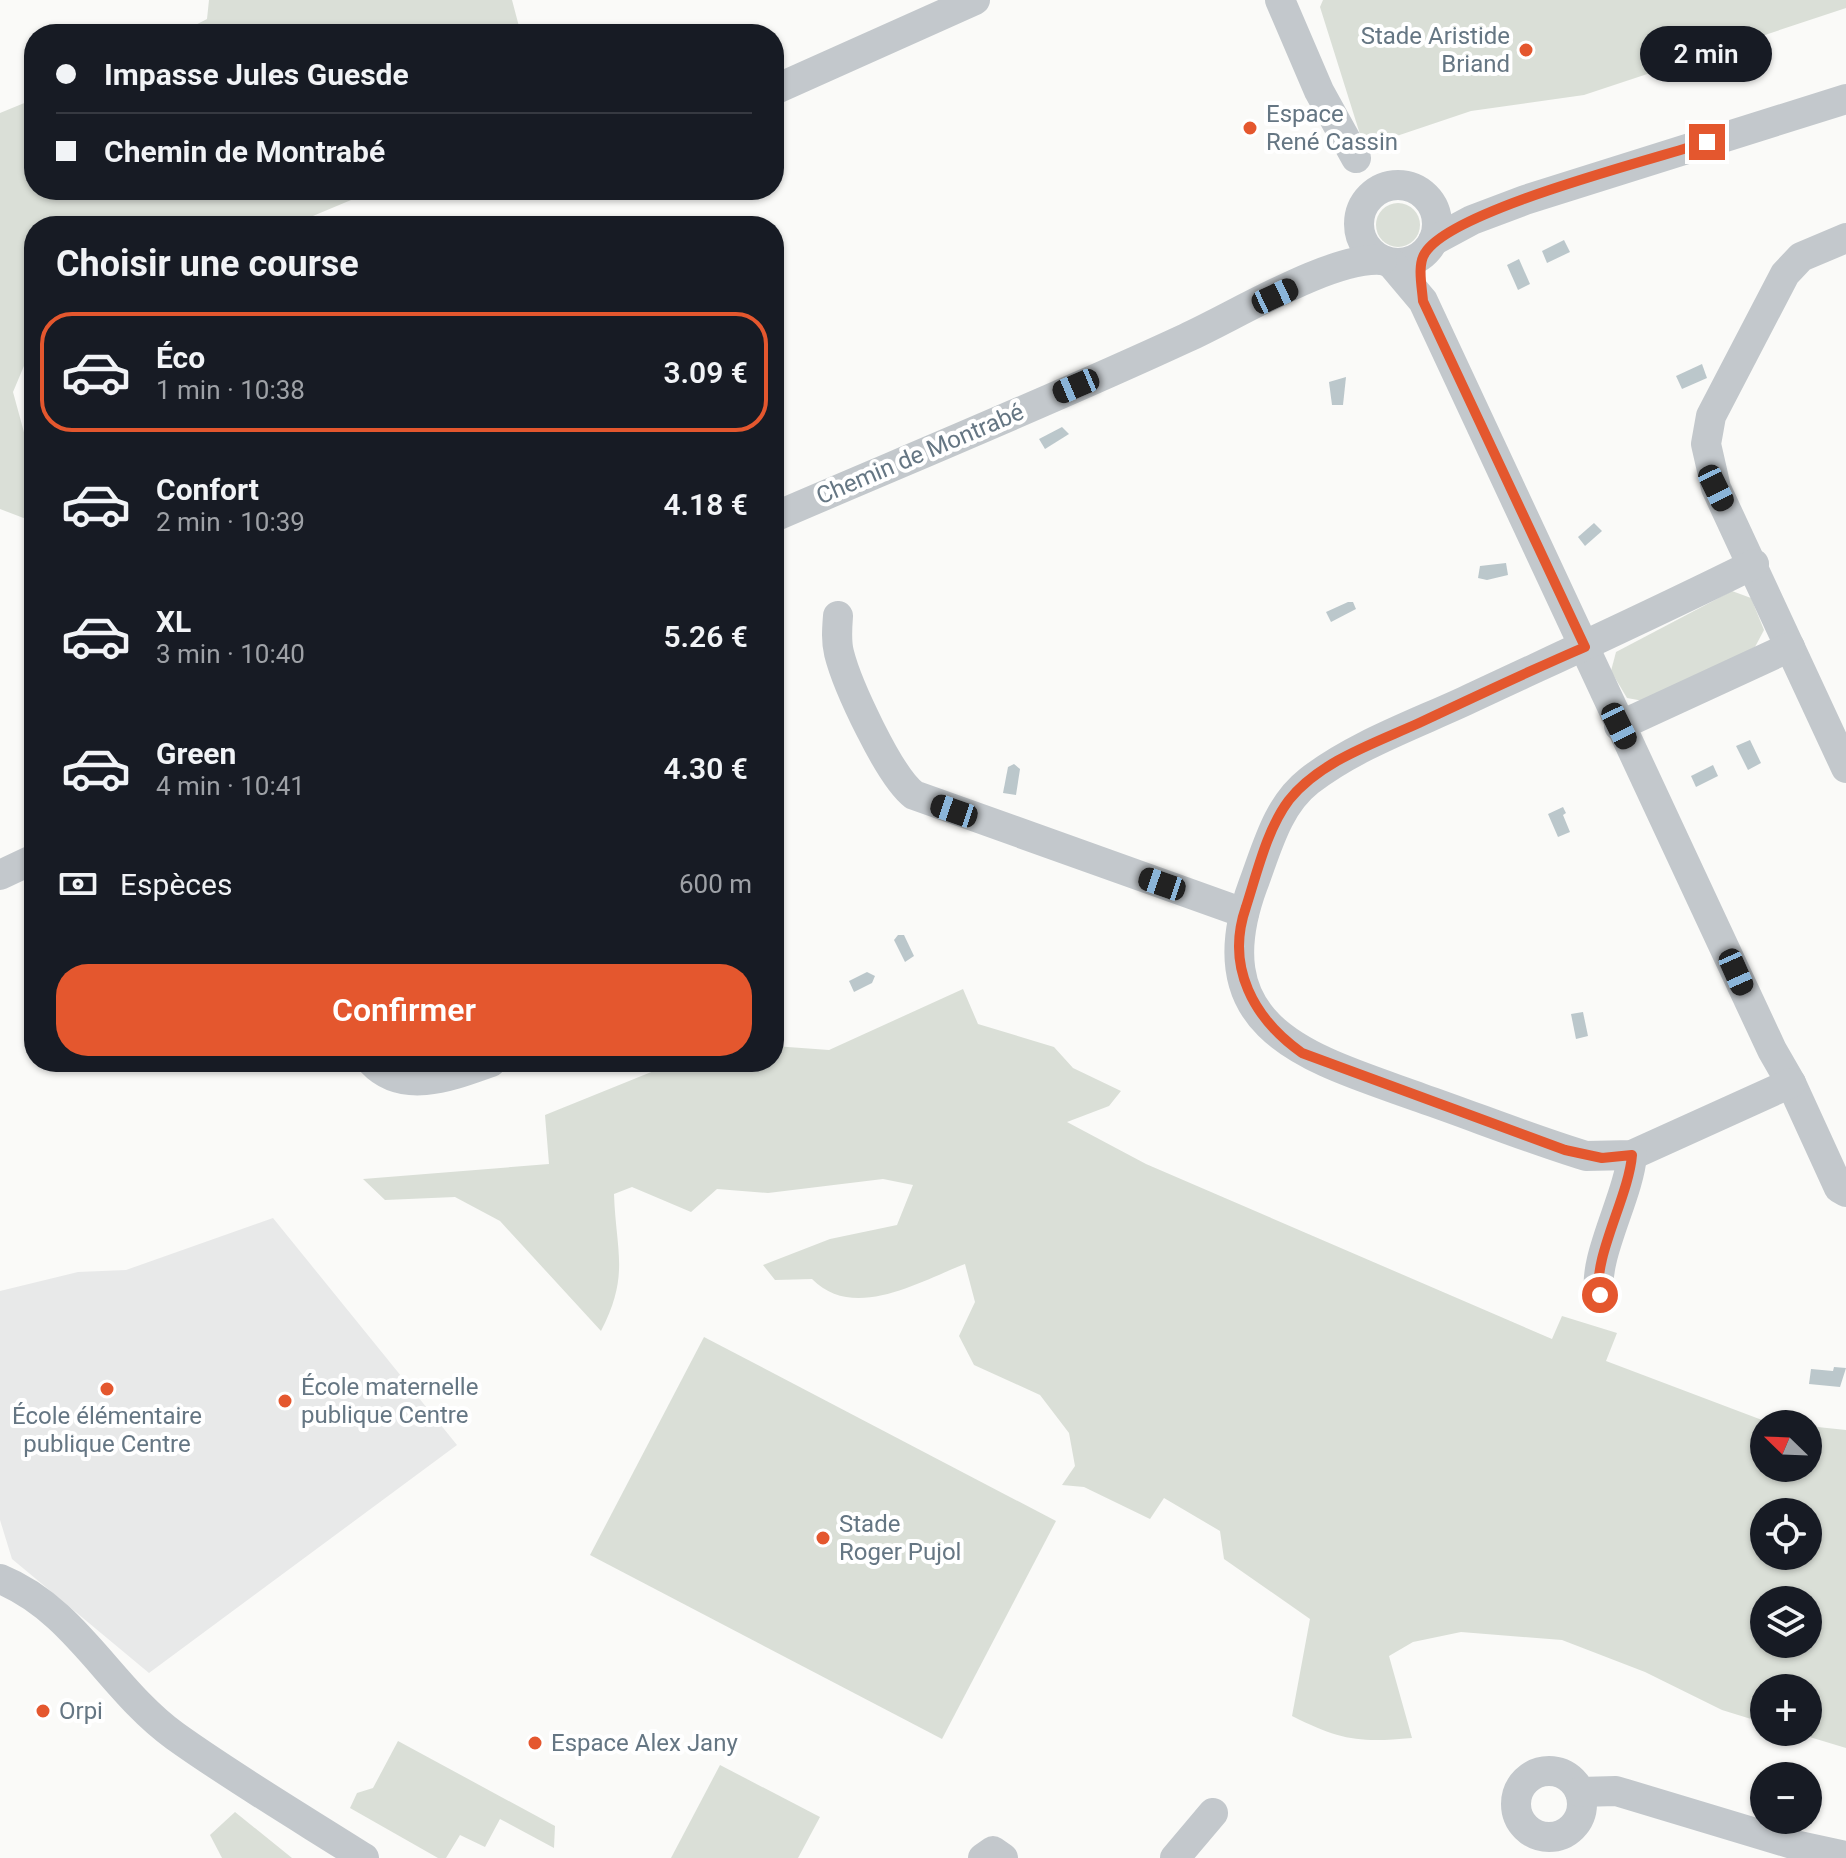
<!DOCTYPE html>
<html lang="fr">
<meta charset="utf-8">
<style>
:root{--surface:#171b24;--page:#20242c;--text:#f1f3f6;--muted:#9ea1a6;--line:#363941;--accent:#e4572e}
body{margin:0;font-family:Roboto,sans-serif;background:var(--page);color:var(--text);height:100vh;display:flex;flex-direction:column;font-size:30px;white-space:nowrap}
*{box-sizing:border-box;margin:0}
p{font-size:26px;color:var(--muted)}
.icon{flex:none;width:44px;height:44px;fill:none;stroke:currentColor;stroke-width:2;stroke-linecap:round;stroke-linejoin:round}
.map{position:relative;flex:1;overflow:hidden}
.side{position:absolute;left:24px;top:216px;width:760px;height:856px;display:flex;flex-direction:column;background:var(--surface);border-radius:32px;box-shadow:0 2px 6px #0004}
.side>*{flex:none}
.top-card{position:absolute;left:24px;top:24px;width:760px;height:176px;border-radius:32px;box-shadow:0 2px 6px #0004;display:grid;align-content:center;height:176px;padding:0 32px;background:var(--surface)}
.needle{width:52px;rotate:293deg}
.tools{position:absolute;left:1750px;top:1410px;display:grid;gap:16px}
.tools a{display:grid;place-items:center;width:72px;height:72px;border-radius:50%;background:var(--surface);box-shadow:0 2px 6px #0004;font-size:40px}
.end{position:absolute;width:36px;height:36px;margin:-18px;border:10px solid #e4572e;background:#fff;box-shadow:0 0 0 4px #fff}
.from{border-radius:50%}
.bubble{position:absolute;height:56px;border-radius:28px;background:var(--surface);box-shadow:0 2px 6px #0004;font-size:26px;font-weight:600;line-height:56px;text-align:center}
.car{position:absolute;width:24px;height:48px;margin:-24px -12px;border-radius:10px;box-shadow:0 0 6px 2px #0007;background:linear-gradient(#222 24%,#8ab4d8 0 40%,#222 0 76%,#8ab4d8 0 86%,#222 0)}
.top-card b{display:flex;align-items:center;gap:28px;height:76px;font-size:30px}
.top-card b+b{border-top:2px solid var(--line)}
.top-card i{width:20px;height:20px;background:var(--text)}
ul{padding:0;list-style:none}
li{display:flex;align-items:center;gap:24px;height:120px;margin:0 16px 12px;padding:0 16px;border:4px solid transparent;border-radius:32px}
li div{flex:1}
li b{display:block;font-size:30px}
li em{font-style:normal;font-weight:600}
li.on{border-color:var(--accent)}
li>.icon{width:72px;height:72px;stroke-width:1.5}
h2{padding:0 32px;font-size:36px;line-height:96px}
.pay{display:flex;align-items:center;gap:20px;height:88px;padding:0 32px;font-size:30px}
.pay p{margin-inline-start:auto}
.action{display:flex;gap:16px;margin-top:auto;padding:16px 32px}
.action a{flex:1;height:92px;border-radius:32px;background:var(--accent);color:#fff;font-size:32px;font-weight:600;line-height:92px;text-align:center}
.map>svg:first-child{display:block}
</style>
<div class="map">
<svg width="1846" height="1858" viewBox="0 0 1846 1858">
<rect width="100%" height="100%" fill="#fafaf8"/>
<path fill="#e8e9e9" d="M 273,1218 L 457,1445 L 149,1673 L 12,1559 L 0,1520 L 0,1291 L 78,1272 L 126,1270 Z"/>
<g fill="#dadfd7" fill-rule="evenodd">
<path d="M 209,0 L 512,0 L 521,34 L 178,34 L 207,19 Z"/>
<path d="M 1323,0 L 1846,0 L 1846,8 L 1584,95 L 1471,111 L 1364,147 L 1320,7 Z"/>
<path d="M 34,99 L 34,190 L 375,190 L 289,226 L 34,226 L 34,292 L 27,298 L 29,354 L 13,392 L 34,469 L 34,522 L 0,509 L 0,113 Z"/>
<circle cx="1398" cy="225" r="22"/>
<path d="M 1732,591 L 1751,598 L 1764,630 L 1755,647 L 1649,702 L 1627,698 L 1611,671 L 1616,652 Z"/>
<path d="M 963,989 L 978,1024 L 1054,1047 L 1073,1068 L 1121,1091 L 1109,1106 L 1067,1122 L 1146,1164 L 1552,1339 L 1562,1316 L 1617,1333 L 1606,1361 L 1762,1420 L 1793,1424 L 1764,1424 L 1764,1468 L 1808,1468 L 1808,1426 L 1846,1430 L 1846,1748 L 1793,1732 L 1808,1732 L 1808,1688 L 1764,1688 L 1764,1723 L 1722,1710 L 1645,1672 L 1562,1640 L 1461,1632 L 1413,1642 L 1389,1656 L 1412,1738 C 1359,1743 1340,1740 1292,1716 L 1310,1619 L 1224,1559 L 1220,1531 L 1164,1498 L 1150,1519 L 1084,1487 L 1062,1485 L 1075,1466 L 1069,1433 L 1040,1395 L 974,1365 L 959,1336 L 975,1302 L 965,1264 C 920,1281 854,1322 812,1279 L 775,1280 L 763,1265 L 830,1239 L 897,1225 L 913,1185 L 883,1179 L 768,1193 L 717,1189 L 691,1212 L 632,1187 L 614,1194 C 616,1252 630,1275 601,1331 L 500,1221 L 455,1197 L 385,1200 L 363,1179 L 549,1164 L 545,1115 L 676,1062 L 774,1062 L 774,1046 L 829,1050 ZM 1764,1512 L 1808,1512 L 1808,1556 L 1764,1556 ZM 1764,1600 L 1808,1600 L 1808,1644 L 1764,1644 Z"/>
<path d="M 704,1337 L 1056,1521 L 942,1739 L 590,1555 Z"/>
<path d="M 398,1741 L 555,1826 L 554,1848 L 500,1819 L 485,1847 L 460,1835 L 446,1858 L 438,1858 L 350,1808 L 357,1793 L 373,1788 Z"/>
<path d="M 720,1765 L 820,1817 L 798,1858 L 671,1858 Z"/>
<path d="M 235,1812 L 292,1858 L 222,1858 L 210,1835 Z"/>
</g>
<g fill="#bbc7cb">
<path d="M 1564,240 L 1570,252 L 1547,263 L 1542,251 Z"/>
<path d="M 1519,259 L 1530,284 L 1518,290 L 1507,265 Z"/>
<path d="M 1702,364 L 1707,378 L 1682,389 L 1676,376 Z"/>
<path d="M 1346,377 L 1343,405 L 1332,405 L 1329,382 Z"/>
<path d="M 1062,427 L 1069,434 L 1045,449 L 1039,439 Z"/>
<path d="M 1594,523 L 1602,531 L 1585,546 L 1578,537 Z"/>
<path d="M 1506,563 L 1508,575 L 1487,580 L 1478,578 L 1480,566 Z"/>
<path d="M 1348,602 L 1353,602 L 1356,609 L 1331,622 L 1326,612 Z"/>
<path d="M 1750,740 L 1761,763 L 1748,770 L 1736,746 Z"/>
<path d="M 1014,764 L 1020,769 L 1016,795 L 1003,793 L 1008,767 Z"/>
<path d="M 1713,765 L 1718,776 L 1696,787 L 1691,776 Z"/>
<path d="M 1563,807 L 1566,813 L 1563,815 L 1570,832 L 1558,837 L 1548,814 Z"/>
<path d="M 898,935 L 904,935 L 914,956 L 905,962 L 894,940 Z"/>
<path d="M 867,972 L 875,976 L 872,983 L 854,992 L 849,981 Z"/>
<path d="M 1583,1012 L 1588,1036 L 1576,1039 L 1571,1014 Z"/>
<path d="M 1834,1367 L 1846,1368 L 1840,1387 L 1809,1384 L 1811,1369 L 1833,1371 Z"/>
</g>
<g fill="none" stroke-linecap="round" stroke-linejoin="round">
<g stroke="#c3c8cc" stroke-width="30">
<path d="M 1280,0 L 1319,91 L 1356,158"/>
<path d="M 774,90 L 975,0"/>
<circle cx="1398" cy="224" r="39"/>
<path d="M 1846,238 L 1801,257 L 1785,274 L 1711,416 L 1706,444 L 1716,488 L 1846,768"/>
<path d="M 1433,241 L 1472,220 L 1525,200 L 1846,99"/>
<path d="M 1391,263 L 1423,301 L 1772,1050 L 1791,1083 L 1839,1188 L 1846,1192"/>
<path d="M 774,517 C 911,458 1050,401 1186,338 C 1235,316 1331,256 1382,260"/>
<path d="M 1754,564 C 1658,612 1561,656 1465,701 C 1413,725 1354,746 1309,781 C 1277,806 1267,848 1253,885 C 1199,1032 1313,1059 1421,1098 C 1476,1117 1530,1139 1586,1156 L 1632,1155 L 1791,1083"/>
<path d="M 838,616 C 837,629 836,641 839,653 C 847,685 889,776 914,795 L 1244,913"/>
<path d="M 1619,726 L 1790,647"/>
<path d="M 0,875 L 34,859"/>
<path d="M 372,1062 C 404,1096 454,1075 491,1062"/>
<path d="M 1600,1295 C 1591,1261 1629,1196 1632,1155"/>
<path d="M 0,1579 C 76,1610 110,1689 175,1736 C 235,1779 301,1818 364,1858"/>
<circle cx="1549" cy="1804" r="33"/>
<path d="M 1580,1792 L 1616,1791 L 1799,1846 L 1846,1856"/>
<path d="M 983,1858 L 993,1851 L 1003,1858"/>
<path d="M 1175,1858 L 1213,1813"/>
</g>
</g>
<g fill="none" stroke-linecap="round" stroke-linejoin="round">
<path stroke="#e4572e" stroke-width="10" d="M 1600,1295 C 1591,1261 1629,1196 1632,1155 L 1602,1158 L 1565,1150 L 1302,1053 C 1254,1019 1225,967 1246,907 C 1257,873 1267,829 1289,800 C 1320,761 1375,743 1419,723 C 1474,697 1529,671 1585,647 L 1423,301 C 1422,287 1417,265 1425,253 C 1451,210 1651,160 1707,142"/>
</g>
<g fill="#e4572e" stroke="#fff" stroke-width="3">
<circle cx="1526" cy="50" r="8"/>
<circle cx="1250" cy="128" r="8"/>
<circle cx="107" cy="1389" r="8"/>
<circle cx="285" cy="1401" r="8"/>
<circle cx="823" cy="1538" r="8"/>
<circle cx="43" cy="1711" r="8"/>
<circle cx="535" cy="1743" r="8"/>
</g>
<g text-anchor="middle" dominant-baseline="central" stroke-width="8" stroke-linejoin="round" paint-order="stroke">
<g font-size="24" fill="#657683" stroke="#fff" text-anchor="start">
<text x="1510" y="36" text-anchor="end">Stade Aristide<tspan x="1510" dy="28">Briand</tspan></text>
<text x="1266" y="114">Espace<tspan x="1266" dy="28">René Cassin</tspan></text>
<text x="301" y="1387">École maternelle<tspan x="301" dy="28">publique Centre</tspan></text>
<text x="107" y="1416" text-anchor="middle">École élémentaire<tspan x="107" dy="28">publique Centre</tspan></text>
<text x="839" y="1524">Stade<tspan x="839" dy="28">Roger Pujol</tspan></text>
<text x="59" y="1711">Orpi</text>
<text x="551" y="1743">Espace Alex Jany</text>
</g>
<g font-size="24" fill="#657683" stroke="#fff">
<text transform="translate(920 454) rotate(-23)">Chemin de Montrabé</text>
</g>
</g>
</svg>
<div class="tools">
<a><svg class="needle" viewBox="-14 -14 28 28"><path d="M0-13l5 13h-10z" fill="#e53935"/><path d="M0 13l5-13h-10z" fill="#9ea1a6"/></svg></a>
<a><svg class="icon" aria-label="locate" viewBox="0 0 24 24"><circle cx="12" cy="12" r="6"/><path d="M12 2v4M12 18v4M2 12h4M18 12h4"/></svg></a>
<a><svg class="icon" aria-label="layers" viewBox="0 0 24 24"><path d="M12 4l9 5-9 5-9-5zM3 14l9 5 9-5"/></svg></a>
<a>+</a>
<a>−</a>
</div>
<i class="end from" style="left:1600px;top:1295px"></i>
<i class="end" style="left:1707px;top:142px"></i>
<div class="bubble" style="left:1640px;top:26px;width:132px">2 min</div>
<i class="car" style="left:1275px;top:296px;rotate:65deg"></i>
<i class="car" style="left:1076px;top:386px;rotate:247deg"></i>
<i class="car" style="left:1716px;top:488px;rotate:154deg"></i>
<i class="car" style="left:1619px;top:726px;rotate:154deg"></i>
<i class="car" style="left:954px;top:811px;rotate:289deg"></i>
<i class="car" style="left:1162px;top:884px;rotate:289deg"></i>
<i class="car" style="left:1736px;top:972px;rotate:156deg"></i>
<div class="top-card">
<b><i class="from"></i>Impasse Jules Guesde</b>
<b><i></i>Chemin de Montrabé</b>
</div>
<section class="side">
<h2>Choisir une course</h2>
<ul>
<li class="on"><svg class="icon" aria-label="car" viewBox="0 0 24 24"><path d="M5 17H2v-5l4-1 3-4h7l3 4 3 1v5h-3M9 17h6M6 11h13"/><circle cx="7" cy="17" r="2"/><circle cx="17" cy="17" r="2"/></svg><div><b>Éco</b><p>1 min · 10:38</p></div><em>3.09 €</em></li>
<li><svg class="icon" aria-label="car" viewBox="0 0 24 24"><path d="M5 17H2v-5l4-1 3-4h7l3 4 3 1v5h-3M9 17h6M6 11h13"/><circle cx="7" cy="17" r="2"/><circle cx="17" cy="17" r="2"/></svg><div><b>Confort</b><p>2 min · 10:39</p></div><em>4.18 €</em></li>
<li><svg class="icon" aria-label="car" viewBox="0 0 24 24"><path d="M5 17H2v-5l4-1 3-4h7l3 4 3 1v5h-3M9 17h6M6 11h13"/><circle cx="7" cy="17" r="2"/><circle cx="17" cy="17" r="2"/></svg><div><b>XL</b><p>3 min · 10:40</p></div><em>5.26 €</em></li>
<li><svg class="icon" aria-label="car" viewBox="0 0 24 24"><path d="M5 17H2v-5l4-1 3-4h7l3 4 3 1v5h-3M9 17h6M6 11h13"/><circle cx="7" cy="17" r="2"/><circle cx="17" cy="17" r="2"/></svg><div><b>Green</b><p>4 min · 10:41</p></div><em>4.30 €</em></li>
</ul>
<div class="pay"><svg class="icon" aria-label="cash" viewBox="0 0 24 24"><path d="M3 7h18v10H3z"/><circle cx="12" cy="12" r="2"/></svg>Espèces<p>600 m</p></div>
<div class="action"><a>Confirmer</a></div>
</section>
</div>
